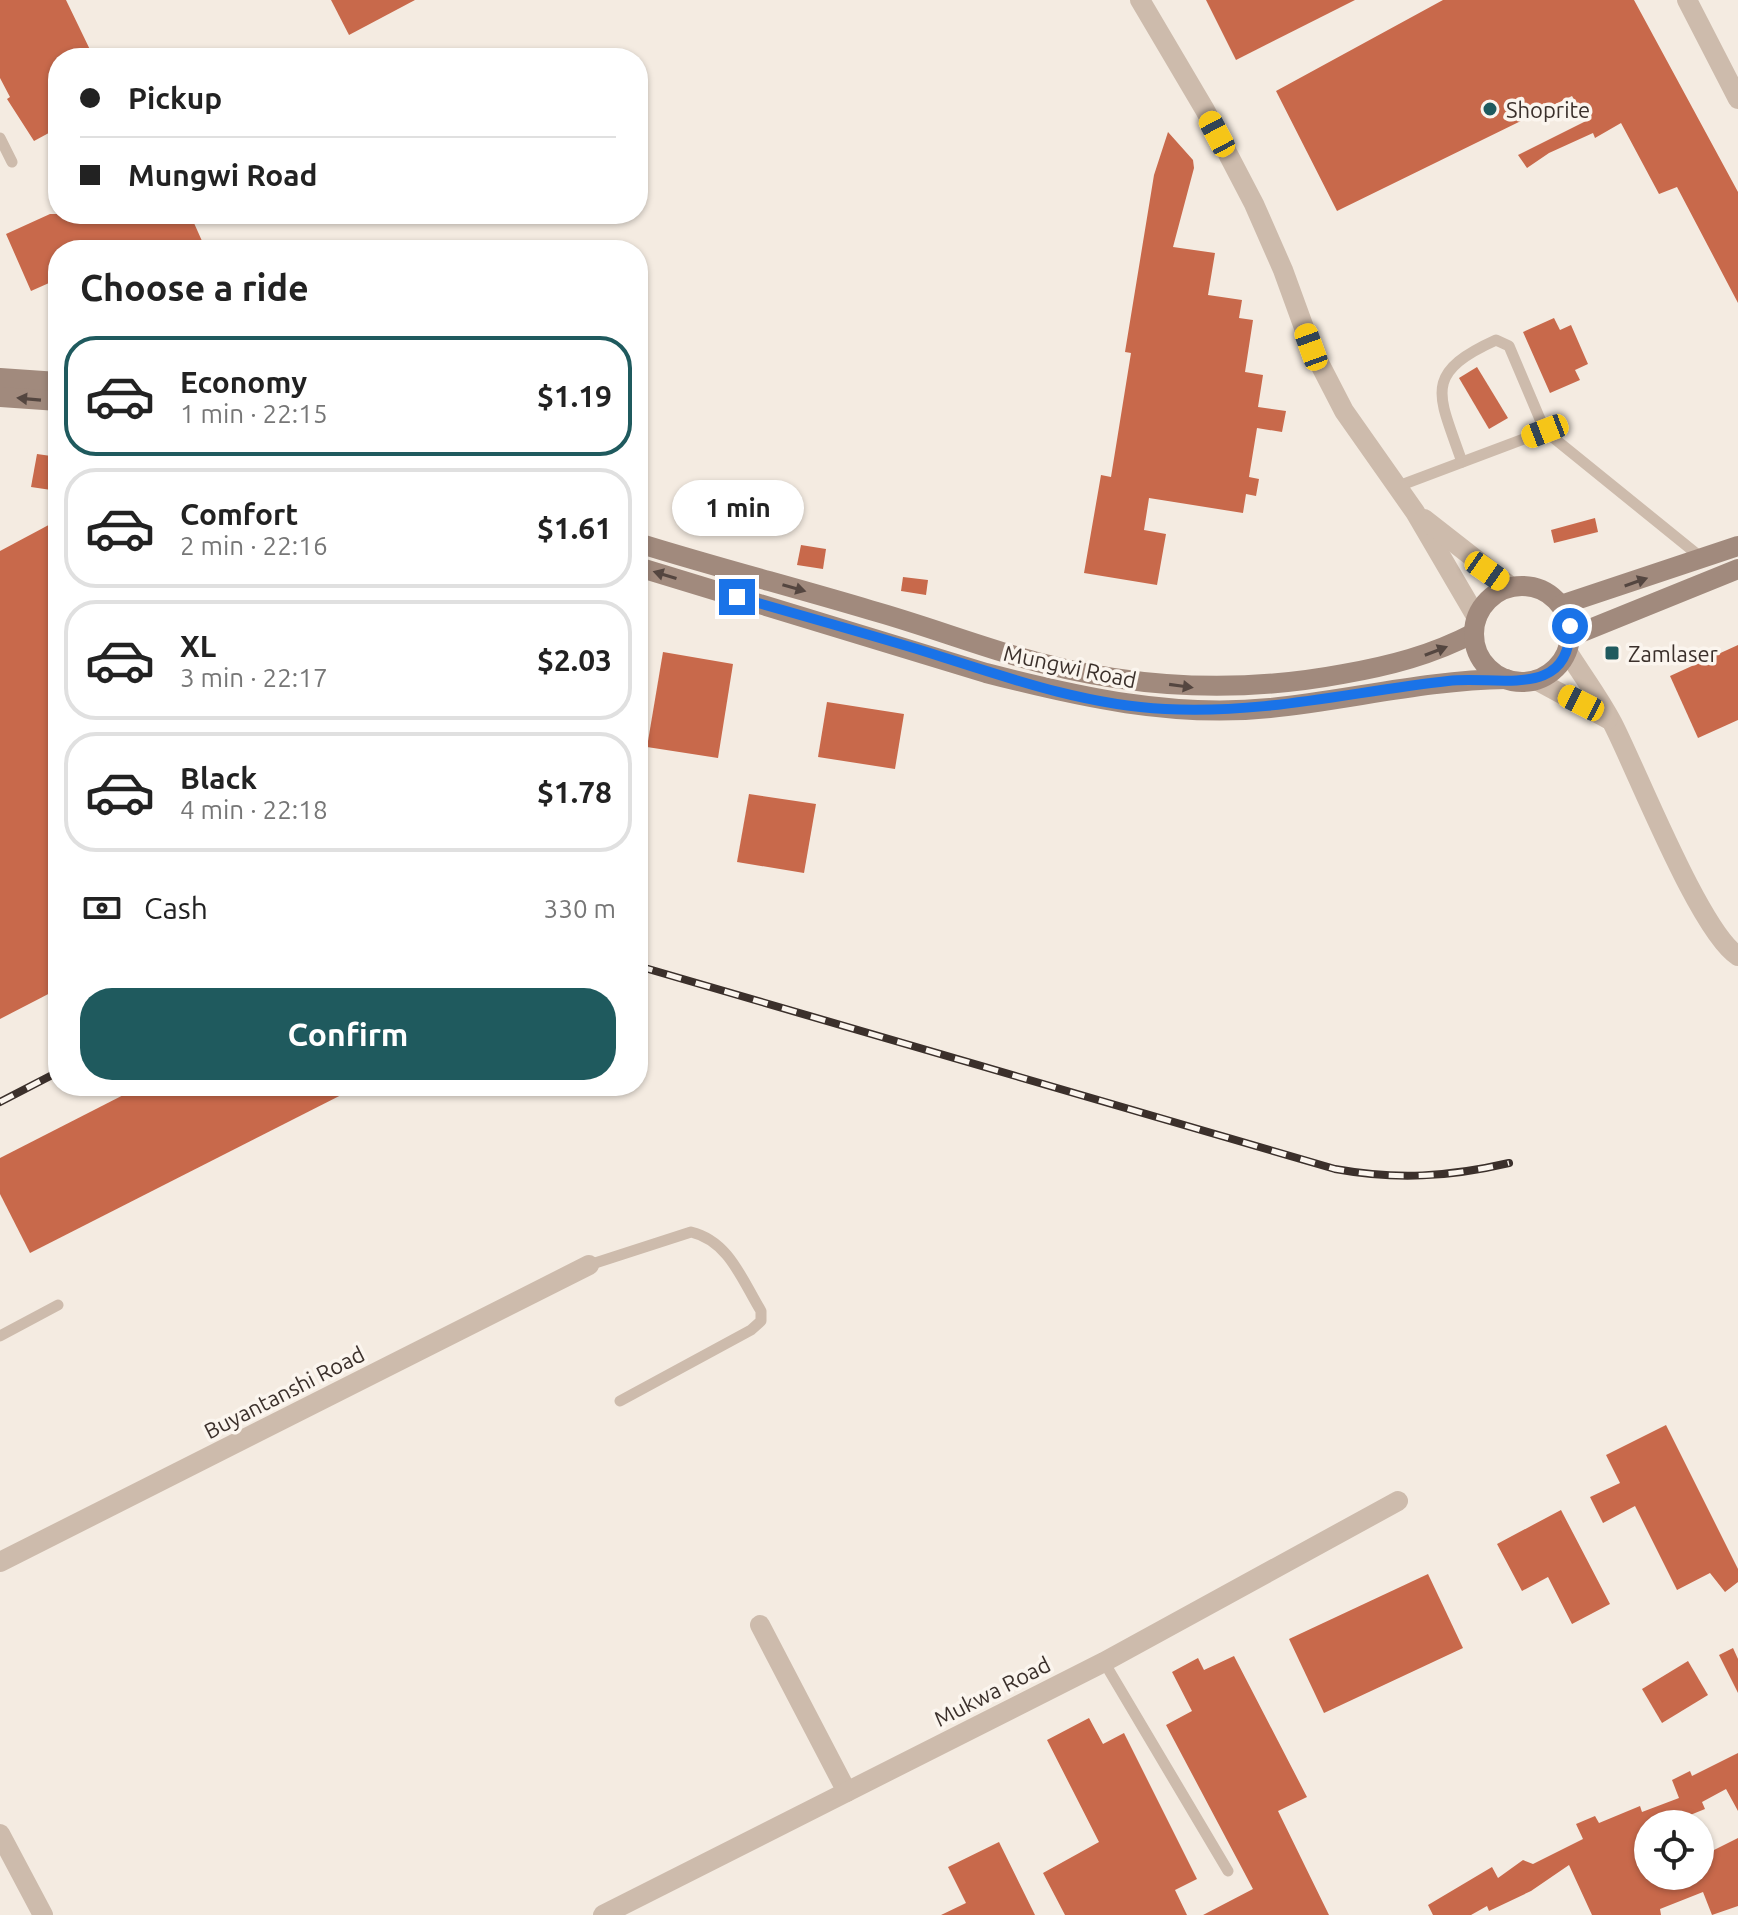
<!DOCTYPE html>
<meta charset="utf-8">
<style>
:root{--surface:#fff;--page:#f6f6f6;--text:#222;--muted:#767676;--line:#e0e0e0;--accent:#1f5a5e}
body{margin:0;font-family:Ubuntu,sans-serif;background:var(--page);color:var(--text);height:100vh;display:flex;flex-direction:column;font-size:30px;white-space:nowrap}
*{box-sizing:border-box;margin:0}
p{font-size:26px;color:var(--muted)}
.icon{flex:none;width:44px;height:44px;fill:none;stroke:currentColor;stroke-width:2;stroke-linecap:round;stroke-linejoin:round}
.map{position:relative;flex:1;overflow:hidden}
.side{position:absolute;left:48px;top:240px;width:600px;height:856px;display:flex;flex-direction:column;background:var(--surface);border-radius:32px;box-shadow:0 2px 6px #0004}
.side>*{flex:none}
.top-card{position:absolute;left:48px;top:48px;width:600px;height:176px;border-radius:32px;box-shadow:0 2px 6px #0004;display:grid;align-content:center;height:176px;padding:0 32px;background:var(--surface)}
.controls{position:absolute;left:1634px;top:1810px;display:grid;gap:16px}
.controls a{display:grid;place-items:center;width:80px;height:80px;border-radius:50%;background:var(--surface);box-shadow:0 2px 6px #0004;font-size:40px}
.end{position:absolute;width:36px;height:36px;margin:-18px;border:10px solid #1a73e8;background:#fff;box-shadow:0 0 0 4px #fff}
.from{border-radius:50%}
.bubble{position:absolute;height:56px;border-radius:28px;background:var(--surface);box-shadow:0 2px 6px #0004;font-size:26px;font-weight:700;line-height:56px;text-align:center}
.car{position:absolute;width:24px;height:48px;margin:-24px -12px;border-radius:10px;box-shadow:0 0 6px 2px #0007;background:linear-gradient(#f5c518 24%,#345 0 40%,#f5c518 0 76%,#345 0 86%,#f5c518 0)}
.top-card b{display:flex;align-items:center;gap:28px;height:76px;font-size:30px}
.top-card b+b{border-top:2px solid var(--line)}
.top-card i{width:20px;height:20px;background:var(--text)}
ul{padding:0;list-style:none}
li{display:flex;align-items:center;gap:24px;height:120px;margin:0 16px 12px;padding:0 16px;border:4px solid var(--line);border-radius:32px}
li div{flex:1}
li b{display:block;font-size:30px}
li em{font-style:normal;font-weight:700}
li.current{border-color:var(--accent)}
li>.icon{width:72px;height:72px;stroke-width:1.5}
h2{padding:0 32px;font-size:36px;line-height:96px}
.pay{display:flex;align-items:center;gap:20px;height:88px;padding:0 32px;font-size:30px}
.pay p{margin-inline-start:auto}
.action{display:flex;gap:16px;margin-top:auto;padding:16px 32px}
.action a{flex:1;height:92px;border-radius:32px;background:var(--accent);color:#fff;font-size:32px;font-weight:700;line-height:92px;text-align:center}
.map>svg:first-child{display:block}
</style>
<div class="map">
<svg width="1738" height="1915" viewBox="0 0 1738 1915">
<rect width="100%" height="100%" fill="#f4ebe1"/>
<g fill="#c8694b">
<path d="M 0,0 L 66,0 L 94,58 L 58,58 L 58,128 L 34,141 L 7,99 L 10,97 L 0,78 Z"/>
<path d="M 331,0 L 415,0 L 349,35 Z"/>
<path d="M 1206,0 L 1355,0 L 1236,60 Z"/>
<path d="M 1443,0 L 1634,0 L 1738,192 L 1738,303 L 1677,187 L 1659,194 L 1621,123 L 1595,138 L 1593,133 L 1549,153 L 1527,168 L 1518,155 L 1586,121 L 1572,96 L 1337,211 L 1276,91 Z"/>
<path d="M 1168,132 L 1193,160 L 1194,168 L 1173,247 L 1215,253 L 1208,295 L 1242,300 L 1239,318 L 1253,320 L 1245,372 L 1263,375 L 1258,407 L 1286,411 L 1282,432 L 1257,428 L 1249,477 L 1259,479 L 1256,496 L 1246,494 L 1243,513 L 1149,498 L 1144,530 L 1166,534 L 1157,585 L 1084,573 L 1101,475 L 1111,477 L 1131,353 L 1125,352 L 1154,175 Z"/>
<path d="M 50,214 L 190,214 L 206,250 L 58,250 L 58,279 L 31,291 L 6,234 Z"/>
<path d="M 1554,318 L 1560,330 L 1571,325 L 1588,364 L 1575,370 L 1580,380 L 1550,393 L 1523,332 Z"/>
<path d="M 1477,367 L 1508,418 L 1489,429 L 1459,378 Z"/>
<path d="M 37,454 L 58,457 L 58,491 L 31,487 Z"/>
<path d="M 1595,518 L 1598,532 L 1554,543 L 1551,530 Z"/>
<path d="M 58,520 L 58,989 L 0,1019 L 0,551 Z"/>
<path d="M 801,545 L 826,549 L 823,569 L 797,565 Z"/>
<path d="M 903,577 L 928,580 L 926,595 L 901,591 Z"/>
<path d="M 1738,645 L 1738,720 L 1698,738 L 1670,676 Z"/>
<path d="M 663,652 L 733,664 L 718,758 L 647,747 Z"/>
<path d="M 827,702 L 904,714 L 895,769 L 818,757 Z"/>
<path d="M 749,794 L 816,804 L 804,873 L 737,862 Z"/>
<path d="M 141,1086 L 359,1086 L 30,1253 L 0,1194 L 0,1158 Z"/>
<path d="M 1666,1425 L 1738,1569 L 1738,1582 L 1725,1592 L 1710,1573 L 1677,1590 L 1635,1506 L 1603,1523 L 1590,1497 L 1620,1483 L 1606,1455 Z"/>
<path d="M 1561,1510 L 1610,1604 L 1572,1624 L 1548,1577 L 1522,1591 L 1497,1544 Z"/>
<path d="M 1428,1574 L 1463,1648 L 1324,1713 L 1289,1639 Z"/>
<path d="M 1733,1648 L 1738,1659 L 1738,1693 L 1719,1655 Z"/>
<path d="M 1234,1656 L 1307,1797 L 1278,1811 L 1329,1915 L 1203,1915 L 1253,1889 L 1166,1725 L 1192,1711 L 1172,1672 L 1198,1658 L 1204,1670 Z"/>
<path d="M 1688,1661 L 1708,1695 L 1662,1723 L 1642,1689 Z"/>
<path d="M 1089,1718 L 1103,1744 L 1124,1733 L 1197,1879 L 1175,1890 L 1187,1915 L 1065,1915 L 1043,1873 L 1099,1842 L 1047,1740 Z"/>
<path d="M 1738,1753 L 1738,1811 L 1726,1789 L 1702,1802 L 1705,1809 L 1668,1824 L 1648,1824 L 1648,1876 L 1700,1876 L 1700,1857 L 1738,1838 L 1738,1906 L 1712,1915 L 1703,1892 L 1660,1909 L 1661,1915 L 1592,1915 L 1569,1865 L 1531,1891 L 1489,1911 L 1487,1906 L 1471,1915 L 1433,1915 L 1428,1905 L 1492,1867 L 1498,1878 L 1523,1860 L 1533,1864 L 1583,1839 L 1576,1824 L 1595,1816 L 1599,1823 L 1640,1806 L 1642,1812 L 1679,1798 L 1672,1780 L 1690,1771 L 1692,1776 Z"/>
<path d="M 999,1842 L 1035,1915 L 941,1915 L 966,1903 L 948,1867 Z"/>
</g>
<g fill="none" stroke-linecap="round" stroke-linejoin="round">
<g stroke="#cdbbac" stroke-width="11">
<path d="M 0,138 L 12,162"/>
<path d="M 1462,462 C 1439,395 1421,374 1496,340 L 1509,346 L 1545,431"/>
<path d="M 1396,487 L 1545,431 L 1703,559"/>
<path d="M 589,1265 L 691,1232 C 729,1241 742,1280 761,1311 L 761,1321 L 751,1330 L 620,1401"/>
<path d="M 0,1336 L 58,1305"/>
<path d="M 1104,1662 L 1228,1871"/>
</g>
<g stroke="#cdbbac" stroke-width="20">
<path d="M 1687,0 L 1738,99"/>
<path d="M 1567,651 C 1582,675 1600,699 1613,724 C 1638,773 1700,932 1738,956"/>
<path d="M 1536,680 L 1608,719"/>
<path d="M 0,1562 L 589,1265"/>
<path d="M 760,1625 L 847,1792"/>
<path d="M 0,1834 L 43,1915"/>
<path d="M 603,1915 L 1104,1662 L 1398,1501"/>
</g>
<g stroke="#cdbbac" stroke-width="20">
<path d="M 1140,0 L 1205,110 L 1254,204 L 1283,270 L 1311,347 L 1344,411 L 1415,512 L 1477,618"/>
<path d="M 1424,519 L 1511,587"/>
</g>
<g stroke="#a18a7d" stroke-width="20">
<path d="M 0,378 L 58,382"/>
<path d="M 0,397 L 58,401"/>
<path d="M 638,543 C 715,567 793,587 870,610 C 917,623 962,640 1009,654 C 1117,687 1231,695 1343,674 C 1389,666 1432,655 1474,633"/>
<path d="M 638,567 L 986,673 C 1079,697 1173,718 1270,708 C 1349,700 1426,680 1506,679"/>
<circle cx="1522" cy="634" r="48"/>
<path d="M 1561,605 L 1738,546"/>
<path d="M 1570,637 L 1738,569"/>
</g>
<g stroke="#3b302b" stroke-width="8">
<g id="rail">
<path d="M 638,966 L 1335,1169 C 1396,1180 1449,1177 1509,1163"/>
<path d="M 0,1102 L 58,1072"/>
</g>
</g>
<use href="#rail" stroke="#fbf5ee" stroke-width="5" stroke-dasharray="15" stroke-linecap="butt"/>
</g>
<defs><path id="oneway-solid" d="M-6-.8H1V-3.2L6.5 0L1 3.2V.8H-6Z" transform="scale(2)"/></defs>
<g fill="#544640">
<use href="#oneway-solid" transform="translate(29 399) rotate(-175)"/>
<use href="#oneway-solid" transform="translate(665 575) rotate(-163)"/>
<use href="#oneway-solid" transform="translate(1636 582) rotate(-19)"/>
<use href="#oneway-solid" transform="translate(794 588) rotate(16)"/>
<use href="#oneway-solid" transform="translate(1436 651) rotate(-21)"/>
<use href="#oneway-solid" transform="translate(1181 686) rotate(8)"/>
</g>
<g fill="none" stroke-linecap="round" stroke-linejoin="round">
<path stroke="#1a73e8" stroke-width="10" d="M 737,597 C 797,614 857,631 917,649 C 997,674 1080,705 1165,709 C 1267,714 1349,692 1448,681 C 1496,675 1571,701 1570,626"/>
</g>
<g fill="#1f5a5e" stroke="#fbf5ee" stroke-width="3">
<circle cx="1490" cy="109" r="8"/>
<rect x="1604" y="645" width="16" height="16" rx="4"/>
</g>
<g text-anchor="middle" dominant-baseline="central" stroke-width="7" stroke-linejoin="round" paint-order="stroke">
<g font-size="22" fill="#3b302b" stroke="#fbf5ee" text-anchor="start">
<text x="1506" y="109">Shoprite</text>
<text x="1628" y="653">Zamlaser</text>
</g>
<g font-size="22" fill="#3b302b" stroke="#fbf5ee">
<text transform="translate(1070 666) rotate(12)">Mungwi Road</text>
<text transform="translate(284 1392) rotate(-27)">Buyantanshi Road</text>
<text transform="translate(992 1691) rotate(-27)">Mukwa Road</text>
</g>
</g>
</svg>
<div class="controls">
<a><svg class="icon" aria-label="locate" viewBox="0 0 24 24"><circle cx="12" cy="12" r="6"/><path d="M12 2v4M12 18v4M2 12h4M18 12h4"/></svg></a>
</div>
<i class="end from" style="left:1570px;top:626px"></i>
<i class="end" style="left:737px;top:597px"></i>
<div class="bubble" style="left:672px;top:480px;width:132px">1 min</div>
<i class="car" style="left:1217px;top:134px;rotate:332deg"></i>
<i class="car" style="left:1311px;top:347px;rotate:340deg"></i>
<i class="car" style="left:1545px;top:431px;rotate:249deg"></i>
<i class="car" style="left:1487px;top:571px;rotate:125deg"></i>
<i class="car" style="left:1581px;top:703px;rotate:297deg"></i>
<div class="top-card">
<b><i class="from"></i>Pickup</b>
<b><i></i>Mungwi Road</b>
</div>
<section class="side">
<h2>Choose a ride</h2>
<ul>
<li class="current"><svg class="icon" aria-label="car" viewBox="0 0 24 24"><path d="M5 17H2v-5l4-1 3-4h7l3 4 3 1v5h-3M9 17h6M6 11h13"/><circle cx="7" cy="17" r="2"/><circle cx="17" cy="17" r="2"/></svg><div><b>Economy</b><p>1 min · 22:15</p></div><em>$1.19</em></li>
<li><svg class="icon" aria-label="car" viewBox="0 0 24 24"><path d="M5 17H2v-5l4-1 3-4h7l3 4 3 1v5h-3M9 17h6M6 11h13"/><circle cx="7" cy="17" r="2"/><circle cx="17" cy="17" r="2"/></svg><div><b>Comfort</b><p>2 min · 22:16</p></div><em>$1.61</em></li>
<li><svg class="icon" aria-label="car" viewBox="0 0 24 24"><path d="M5 17H2v-5l4-1 3-4h7l3 4 3 1v5h-3M9 17h6M6 11h13"/><circle cx="7" cy="17" r="2"/><circle cx="17" cy="17" r="2"/></svg><div><b>XL</b><p>3 min · 22:17</p></div><em>$2.03</em></li>
<li><svg class="icon" aria-label="car" viewBox="0 0 24 24"><path d="M5 17H2v-5l4-1 3-4h7l3 4 3 1v5h-3M9 17h6M6 11h13"/><circle cx="7" cy="17" r="2"/><circle cx="17" cy="17" r="2"/></svg><div><b>Black</b><p>4 min · 22:18</p></div><em>$1.78</em></li>
</ul>
<div class="pay"><svg class="icon" aria-label="cash" viewBox="0 0 24 24"><path d="M3 7h18v10H3z"/><circle cx="12" cy="12" r="2"/></svg>Cash<p>330 m</p></div>
<div class="action"><a>Confirm</a></div>
</section>
</div>
